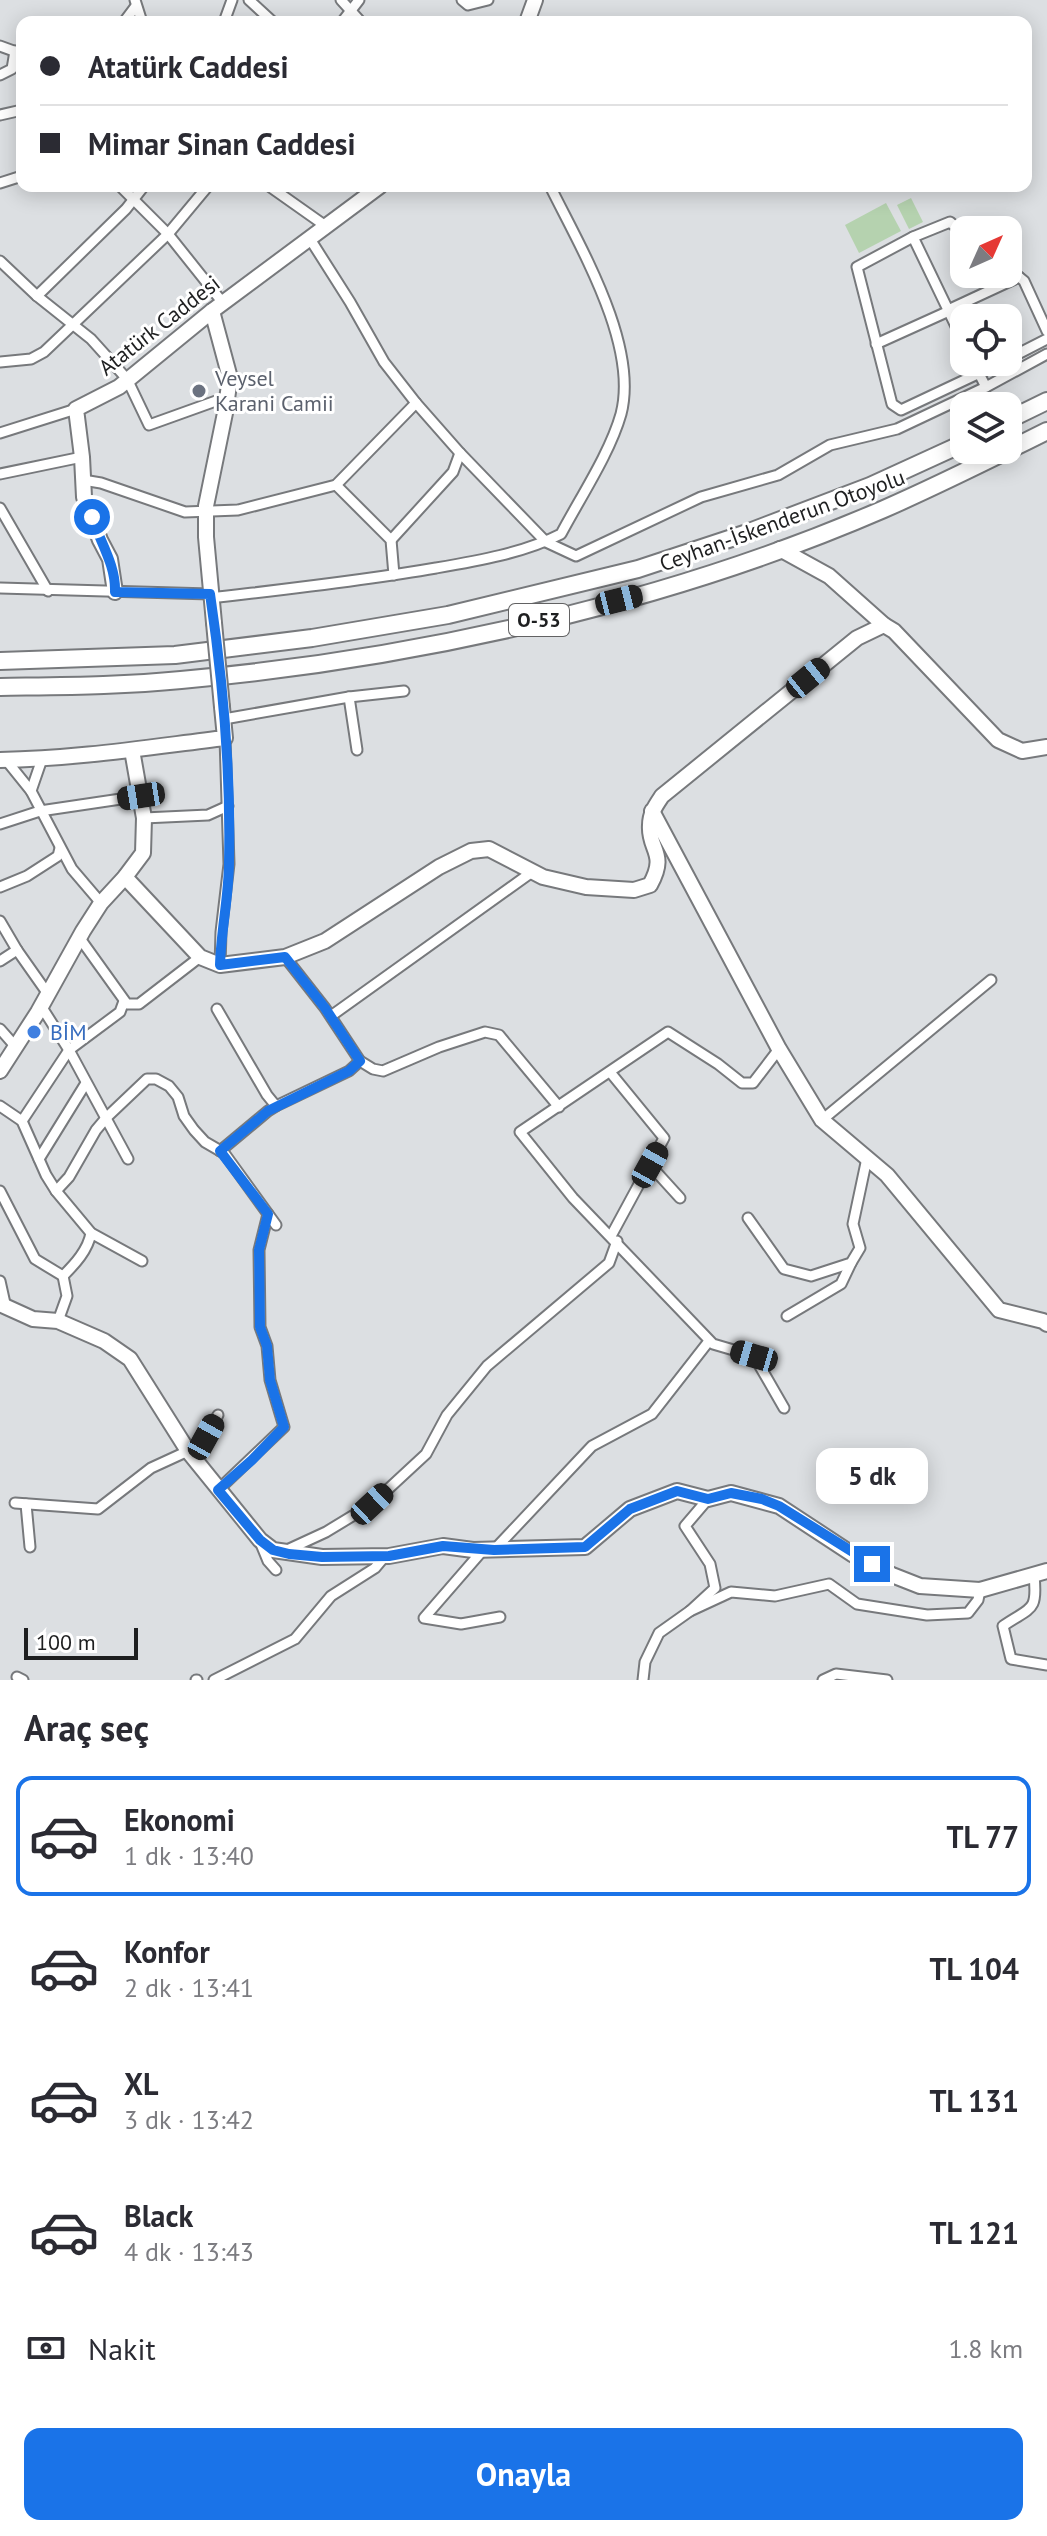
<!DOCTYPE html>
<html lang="tr">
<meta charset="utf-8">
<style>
:root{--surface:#fff;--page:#f2f2f3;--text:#2b2b33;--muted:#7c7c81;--line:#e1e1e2;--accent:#1a73e8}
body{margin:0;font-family:"PT Sans",sans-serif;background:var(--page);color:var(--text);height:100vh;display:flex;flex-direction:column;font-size:30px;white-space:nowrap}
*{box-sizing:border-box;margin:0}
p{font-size:26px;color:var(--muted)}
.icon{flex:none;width:44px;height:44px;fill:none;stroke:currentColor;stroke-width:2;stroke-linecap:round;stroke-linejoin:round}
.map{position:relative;height:1680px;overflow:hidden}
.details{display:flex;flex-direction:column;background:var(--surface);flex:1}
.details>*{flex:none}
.banner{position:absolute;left:16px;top:16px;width:1016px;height:176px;border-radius:16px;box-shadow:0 4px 20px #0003;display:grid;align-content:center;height:176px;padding:0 24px;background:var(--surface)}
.needle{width:52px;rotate:45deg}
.tools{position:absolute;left:950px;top:216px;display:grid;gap:16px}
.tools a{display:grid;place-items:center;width:72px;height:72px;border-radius:16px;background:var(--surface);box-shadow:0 4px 20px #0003;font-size:40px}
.scale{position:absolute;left:24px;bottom:20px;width:114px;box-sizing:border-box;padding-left:8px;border:4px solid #1e1f20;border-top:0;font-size:22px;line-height:28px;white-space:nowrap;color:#1e1f20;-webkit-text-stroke:6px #fff;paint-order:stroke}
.end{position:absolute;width:36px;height:36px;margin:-18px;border:10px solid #1a73e8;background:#fff;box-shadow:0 0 0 4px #fff}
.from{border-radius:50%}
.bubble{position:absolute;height:56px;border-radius:16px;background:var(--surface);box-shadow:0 4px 20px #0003;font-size:26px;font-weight:700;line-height:56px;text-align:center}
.car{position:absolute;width:24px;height:48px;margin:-24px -12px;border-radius:10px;box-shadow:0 0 6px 2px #0007;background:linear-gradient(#222 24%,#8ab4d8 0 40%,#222 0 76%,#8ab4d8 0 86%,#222 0)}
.banner b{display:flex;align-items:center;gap:28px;height:76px;font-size:30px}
.banner b+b{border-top:2px solid var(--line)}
.banner i{width:20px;height:20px;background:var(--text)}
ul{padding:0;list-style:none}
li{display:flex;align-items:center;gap:24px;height:120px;margin:0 16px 12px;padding:0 8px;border:4px solid transparent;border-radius:16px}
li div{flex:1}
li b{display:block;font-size:30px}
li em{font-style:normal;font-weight:700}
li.current{border-color:var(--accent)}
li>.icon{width:72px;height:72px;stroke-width:1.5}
h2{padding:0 24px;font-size:36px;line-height:96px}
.pay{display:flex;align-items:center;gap:20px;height:88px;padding:0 24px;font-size:30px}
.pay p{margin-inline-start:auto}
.cta{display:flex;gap:16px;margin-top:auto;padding:16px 24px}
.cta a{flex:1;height:92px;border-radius:16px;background:var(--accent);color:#fff;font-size:32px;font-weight:700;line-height:92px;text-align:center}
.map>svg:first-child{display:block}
</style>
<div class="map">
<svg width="1047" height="1680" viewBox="0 0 1047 1680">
<rect width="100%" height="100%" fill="#dcdfe2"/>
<g fill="#b5d2af">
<path d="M 911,198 L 923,222 L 909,229 L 897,205 Z"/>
<path d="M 886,203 L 901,231 L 859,253 L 845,225 Z"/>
</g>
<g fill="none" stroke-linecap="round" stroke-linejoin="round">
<g stroke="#77797c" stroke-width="13">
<g id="street">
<path d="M 135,0 L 142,22"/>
<path d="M 249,0 L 273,22"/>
<path d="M 341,0 L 361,22"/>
<path d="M 462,0 L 468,5 L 488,0"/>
<path d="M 124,22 L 136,6"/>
<path d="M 224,22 L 232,0"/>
<path d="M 342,22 L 359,0"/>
<path d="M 0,46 L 22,54"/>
<path d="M 0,75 L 12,69 L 15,51"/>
<path d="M 0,115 L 22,110"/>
<path d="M 0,183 L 22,176"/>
<path d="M 120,186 L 168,234 L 223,303"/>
<path d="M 269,186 L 327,227"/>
<path d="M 964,234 L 950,222 L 913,237 L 857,267 L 892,404 L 901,410 L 1003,362"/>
<path d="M 913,237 L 964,343"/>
<path d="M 310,239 L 350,302 L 384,362 L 416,403 L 460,453 L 546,542 L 576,556 L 701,497 L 778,475 L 830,445 L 897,429 L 986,387 L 1047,354"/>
<path d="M 0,261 L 37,296 L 91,339 L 127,379 L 149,425 L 227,397"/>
<path d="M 1008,268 L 1024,281 L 1047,331"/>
<path d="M 37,296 L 126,209 L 144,186"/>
<path d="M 948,310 L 1019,277"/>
<path d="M 876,344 L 949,311"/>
<path d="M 1008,359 L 1047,339"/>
<path d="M 0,362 L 31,359 L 44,352 L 168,234 L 208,186"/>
<path d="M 973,362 L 986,387"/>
<path d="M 0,433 L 76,409"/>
<path d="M 0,474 L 82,457"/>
<path d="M 83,480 L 101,483 L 185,512 L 238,510 L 336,485 L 416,403"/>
<path d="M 336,485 L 391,540 L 394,575"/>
<path d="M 0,508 L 48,591"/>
<path d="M 391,540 L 453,472 L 460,453"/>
<path d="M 0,588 L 210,594"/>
<path d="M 211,598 C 286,589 362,581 436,568 C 477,561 524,553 561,534 C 580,498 610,453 621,414 C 639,345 580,247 550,186"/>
<path d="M 349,697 L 357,750"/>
<path d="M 224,719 L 349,697 L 404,691"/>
<path d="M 6,760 L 31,791 L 72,869 L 101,903"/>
<path d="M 31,791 L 42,759"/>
<path d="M 144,818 L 208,815 L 228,806"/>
<path d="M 0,824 L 40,811 L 141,796"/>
<path d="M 0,887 L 27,876 L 58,856 L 60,848"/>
<path d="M 0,921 L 17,950 L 48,994"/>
<path d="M 79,937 L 127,1004 L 139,1004 L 200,957"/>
<path d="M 285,957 L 325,1008 L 360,1061 L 373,1069 L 383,1071 L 439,1047 L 485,1032 L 499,1035 L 559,1107"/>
<path d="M 0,961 L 17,950"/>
<path d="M 220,965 L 221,932 L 229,864 L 225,738"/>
<path d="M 41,1006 L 69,1050 L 128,1159"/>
<path d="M 217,1009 L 267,1095 L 276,1106 L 349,1071 L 360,1061"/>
<path d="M 331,1016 L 532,872"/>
<path d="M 0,1029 L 15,1046"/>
<path d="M 779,1049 L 753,1083 L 742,1083 L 718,1064 L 668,1032 L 520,1132 L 573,1198 L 713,1344 L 754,1356 L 784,1408"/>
<path d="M 610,1072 L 664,1138 L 611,1236"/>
<path d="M 0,1106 L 22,1121 L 46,1175 L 56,1191 L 91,1233 L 142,1261"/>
<path d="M 822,1120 L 991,980"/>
<path d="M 22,1121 L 69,1050 L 120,1012 L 124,1001"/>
<path d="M 220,1151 L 268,1111 L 276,1106"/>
<path d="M 39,1159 L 86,1083"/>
<path d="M 650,1165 L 680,1198"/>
<path d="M 0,1191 L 35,1259 L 63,1276"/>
<path d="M 56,1191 L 69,1177 L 96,1130 L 107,1117 L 147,1079 L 156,1079 L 169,1086 L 178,1097 L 184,1116 L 194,1130 L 205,1142 L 224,1153 L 276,1225"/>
<path d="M 748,1218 L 784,1269 L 811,1276 L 851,1263 L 860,1248 L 853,1224 L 867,1158"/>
<path d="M 0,1281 L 6,1308"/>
<path d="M 787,1316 L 841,1284 L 851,1263"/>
<path d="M 58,1321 L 67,1296 L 63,1276 C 75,1264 88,1250 91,1233"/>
<path d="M 194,1459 L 218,1415"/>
<path d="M 218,1490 L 284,1427 L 270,1380 L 267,1346 L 260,1327 L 259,1250 L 268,1214"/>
<path d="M 15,1503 L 98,1509 L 151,1468 L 188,1451"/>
<path d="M 26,1504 L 30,1547"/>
<path d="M 261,1544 L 268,1561 L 276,1570"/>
<path d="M 287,1550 L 326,1532 L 372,1504 L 426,1454 L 447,1415 L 487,1366 L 609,1263 L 617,1241"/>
<path d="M 483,1550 L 424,1618 L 461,1624 L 500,1617"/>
<path d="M 494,1550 L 592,1446 L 652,1414 L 709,1341"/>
<path d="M 1034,1576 C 1038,1613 1030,1607 1003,1626 L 1011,1659 L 1047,1665"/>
<path d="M 690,1611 L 731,1592 L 775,1596 L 829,1584 L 857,1604 L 927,1615 L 968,1613 L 978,1600 L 980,1590"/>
<path d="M 17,1677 L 23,1680"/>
<path d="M 196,1680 L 197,1680"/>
<path d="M 214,1680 L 295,1639 L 331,1596 L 375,1568 L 385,1556"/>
<path d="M 643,1680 L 645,1662 L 659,1633 L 690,1611 L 715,1588 L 710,1564 L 685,1526 L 708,1499"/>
<path d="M 823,1680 L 836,1674 L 887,1680"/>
</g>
</g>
<g stroke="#77797c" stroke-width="18">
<g id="secondary">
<path d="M 527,22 L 535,0"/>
<path d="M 212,311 L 230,378 L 225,413 L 206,506 L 206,537 L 214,623"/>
<path d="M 780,549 L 829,576 L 884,625"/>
<path d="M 115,592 L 110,559 L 100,540 L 84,497 L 82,457 L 76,409 L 119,387 L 212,311 L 380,186"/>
<path d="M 0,760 C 75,759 150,747 225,738 L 222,707"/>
<path d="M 652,811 L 779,1049 L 822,1120 L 887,1175 L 999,1310 L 1043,1321 L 1047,1324"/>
<path d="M 125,877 L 200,957 L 220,965 L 285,957 L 325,941 L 439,867 L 471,851 L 489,849 L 543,877 L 586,887 L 634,890 L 650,885 C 668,853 648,850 650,825 C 650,813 656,805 662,796 L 857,638 L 884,625 L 894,631 L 998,740 L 1022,751 L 1047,747"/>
<path d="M 0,1071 L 38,1012 L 83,931 L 101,903 L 125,877 L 143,853 L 144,818 L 132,750"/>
<path d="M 0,1304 L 33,1319 L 58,1321 L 104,1341 L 130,1359 L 188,1451 L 260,1540 L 273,1550 L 322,1557 L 389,1556 L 443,1546 L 473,1550 L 585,1547 L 630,1509 L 677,1491 L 708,1499 L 731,1493 L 779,1506 L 852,1554 L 892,1575 L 920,1586 L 980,1590 L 1047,1571"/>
</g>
</g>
<g stroke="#77797c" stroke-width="20">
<g id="highway">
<path d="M 1008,420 L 1047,401"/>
<path d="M 0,661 L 175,655 L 312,638 L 448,615 L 638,569 L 744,534 L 870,486 L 964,443"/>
<path d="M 0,687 C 60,686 121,686 181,680 C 416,659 667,603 884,509 C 939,485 993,458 1047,431"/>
</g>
</g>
<use href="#street" stroke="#fff" stroke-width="9"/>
<use href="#secondary" stroke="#fff" stroke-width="14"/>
<use href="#highway" stroke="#fff" stroke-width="16"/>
<g stroke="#77797c" stroke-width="18" stroke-linecap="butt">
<path id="secondary-bridge" d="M 214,623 L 222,707"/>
</g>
<use href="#secondary-bridge" stroke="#fff" stroke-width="14"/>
</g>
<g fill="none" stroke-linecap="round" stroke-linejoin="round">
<path stroke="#1a73e8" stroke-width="10" d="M 92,517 C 100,542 116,565 115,592 L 210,594 C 223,681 231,773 229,862 C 229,896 221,930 220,965 L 285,957 L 325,1008 L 360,1061 L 349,1071 L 268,1111 L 220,1151 L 268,1214 L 259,1250 L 260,1327 L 267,1346 L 270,1380 L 284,1427 L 252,1460 L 218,1490 L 260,1540 L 273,1550 L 289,1554 L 322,1557 L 389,1556 L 443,1546 L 494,1550 L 585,1547 L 630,1509 L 677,1491 L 708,1499 L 731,1493 L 762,1499 L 779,1506 L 872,1564"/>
</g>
<circle fill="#6b7280" stroke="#fff" stroke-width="3" cx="199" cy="391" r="8"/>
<circle fill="#3f7fe0" stroke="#fff" stroke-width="3" cx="34" cy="1032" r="8"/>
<g text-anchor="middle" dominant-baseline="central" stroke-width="6" stroke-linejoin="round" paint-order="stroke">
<rect fill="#fff" stroke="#626263" stroke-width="2" x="509" y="604" width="60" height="32" rx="6"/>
<g font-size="20" font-weight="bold" fill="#1e1f20">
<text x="539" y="620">O-53</text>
</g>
<g font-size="22" fill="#1e1f20" stroke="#fff">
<text transform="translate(159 325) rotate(-38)">Atatürk Caddesi</text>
<text transform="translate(782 520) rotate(-20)">Ceyhan-İskenderun Otoyolu</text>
</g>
<g font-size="22" fill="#5b616d" stroke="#fff" text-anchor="start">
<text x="215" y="378">Veysel<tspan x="215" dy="25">Karani Camii</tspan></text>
</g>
<g font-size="22" fill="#366cbe" stroke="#fff" text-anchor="start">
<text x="50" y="1032">BİM</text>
</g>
</g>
</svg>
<div class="tools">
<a><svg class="needle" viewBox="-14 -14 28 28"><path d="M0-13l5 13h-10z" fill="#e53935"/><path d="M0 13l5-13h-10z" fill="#7c7c81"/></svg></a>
<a><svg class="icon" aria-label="locate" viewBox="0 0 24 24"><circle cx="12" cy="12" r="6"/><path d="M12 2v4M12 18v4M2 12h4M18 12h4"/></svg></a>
<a><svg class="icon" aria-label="layers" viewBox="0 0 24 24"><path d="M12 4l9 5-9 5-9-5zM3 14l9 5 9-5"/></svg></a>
</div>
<div class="scale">100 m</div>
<i class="end from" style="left:92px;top:517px"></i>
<i class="end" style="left:872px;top:1564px"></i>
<div class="bubble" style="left:816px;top:1448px;width:112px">5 dk</div>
<i class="car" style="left:619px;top:600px;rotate:76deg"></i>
<i class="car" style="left:808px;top:678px;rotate:51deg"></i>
<i class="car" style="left:141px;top:796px;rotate:261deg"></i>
<i class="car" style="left:650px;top:1165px;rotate:29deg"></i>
<i class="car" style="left:754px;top:1356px;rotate:286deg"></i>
<i class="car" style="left:206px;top:1437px;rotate:29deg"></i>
<i class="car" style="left:372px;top:1504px;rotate:47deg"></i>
<div class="banner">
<b><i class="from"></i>Atatürk Caddesi</b>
<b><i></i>Mimar Sinan Caddesi</b>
</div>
</div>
<section class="details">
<h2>Araç seç</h2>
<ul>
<li class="current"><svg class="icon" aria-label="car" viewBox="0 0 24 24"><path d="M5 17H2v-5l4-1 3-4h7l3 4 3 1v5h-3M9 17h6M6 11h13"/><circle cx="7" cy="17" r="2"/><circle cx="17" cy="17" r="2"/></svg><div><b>Ekonomi</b><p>1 dk · 13:40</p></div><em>TL 77</em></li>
<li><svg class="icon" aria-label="car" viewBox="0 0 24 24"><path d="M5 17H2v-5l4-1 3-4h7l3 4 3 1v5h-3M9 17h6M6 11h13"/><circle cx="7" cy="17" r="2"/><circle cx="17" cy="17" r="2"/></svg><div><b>Konfor</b><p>2 dk · 13:41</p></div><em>TL 104</em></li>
<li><svg class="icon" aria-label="car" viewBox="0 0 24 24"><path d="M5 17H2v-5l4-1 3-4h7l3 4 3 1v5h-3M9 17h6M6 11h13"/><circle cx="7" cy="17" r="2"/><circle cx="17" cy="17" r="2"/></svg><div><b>XL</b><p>3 dk · 13:42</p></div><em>TL 131</em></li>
<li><svg class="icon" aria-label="car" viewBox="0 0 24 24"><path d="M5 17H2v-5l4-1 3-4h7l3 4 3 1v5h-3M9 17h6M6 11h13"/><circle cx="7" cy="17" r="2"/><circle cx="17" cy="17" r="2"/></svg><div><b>Black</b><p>4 dk · 13:43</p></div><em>TL 121</em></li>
</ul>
<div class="pay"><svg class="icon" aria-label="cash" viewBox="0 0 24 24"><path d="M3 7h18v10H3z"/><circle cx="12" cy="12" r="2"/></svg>Nakit<p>1.8 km</p></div>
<div class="cta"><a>Onayla</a></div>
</section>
